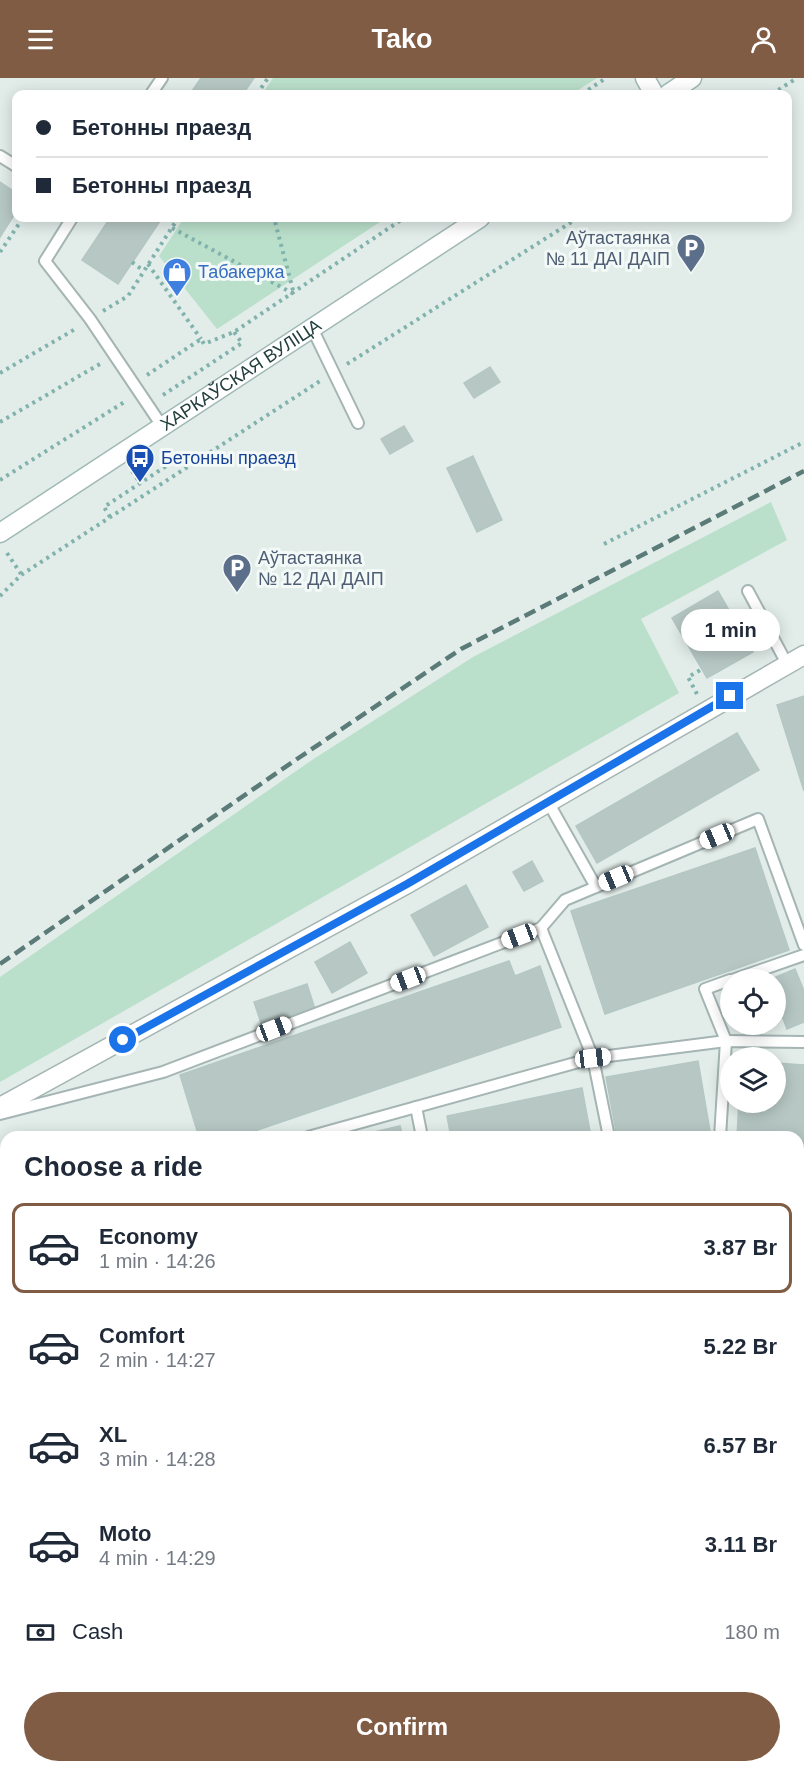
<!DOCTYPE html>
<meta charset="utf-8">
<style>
:root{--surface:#fff;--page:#f2f2f3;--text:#1f2937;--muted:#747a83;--line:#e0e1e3;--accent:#815c44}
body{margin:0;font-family:Arial,sans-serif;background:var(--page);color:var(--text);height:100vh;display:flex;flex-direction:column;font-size:22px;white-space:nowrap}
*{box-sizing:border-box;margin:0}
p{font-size:20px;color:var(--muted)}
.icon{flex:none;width:33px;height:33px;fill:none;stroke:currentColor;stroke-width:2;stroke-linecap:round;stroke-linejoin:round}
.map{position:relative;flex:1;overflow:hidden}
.sheet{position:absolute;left:0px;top:1053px;width:804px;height:642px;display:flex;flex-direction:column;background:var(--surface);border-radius:18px 18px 0 0;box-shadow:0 3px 15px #0003}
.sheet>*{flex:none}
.banner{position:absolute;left:12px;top:12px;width:780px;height:132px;border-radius:12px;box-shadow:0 3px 15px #0003;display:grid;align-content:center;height:132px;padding:0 24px;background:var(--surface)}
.controls{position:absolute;left:720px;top:891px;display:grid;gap:12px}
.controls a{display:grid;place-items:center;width:66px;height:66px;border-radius:50%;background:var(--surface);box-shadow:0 3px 15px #0003;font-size:30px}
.end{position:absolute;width:27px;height:27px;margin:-14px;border:8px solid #1a73e8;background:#fff;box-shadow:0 0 0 3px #fff}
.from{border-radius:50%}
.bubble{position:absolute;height:42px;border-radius:21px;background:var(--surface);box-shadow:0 3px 15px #0003;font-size:20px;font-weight:700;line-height:42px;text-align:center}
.car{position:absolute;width:18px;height:36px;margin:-18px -9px;border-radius:8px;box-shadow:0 0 4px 2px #0007;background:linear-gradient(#fff 24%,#345 0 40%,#fff 0 76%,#345 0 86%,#fff 0)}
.banner b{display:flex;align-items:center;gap:21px;height:57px;font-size:22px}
.banner b+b{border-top:2px solid var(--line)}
.banner i{width:15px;height:15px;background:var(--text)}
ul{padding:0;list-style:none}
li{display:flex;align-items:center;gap:18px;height:90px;margin:0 12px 9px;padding:0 12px;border:3px solid transparent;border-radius:12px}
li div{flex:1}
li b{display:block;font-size:22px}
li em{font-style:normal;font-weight:700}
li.current{border-color:var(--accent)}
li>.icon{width:54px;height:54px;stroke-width:1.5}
h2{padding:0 24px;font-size:27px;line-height:72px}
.pay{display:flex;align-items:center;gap:15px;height:66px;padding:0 24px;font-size:22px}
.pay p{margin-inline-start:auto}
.primary-button{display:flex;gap:12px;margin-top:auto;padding:12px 24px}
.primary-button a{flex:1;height:69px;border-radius:36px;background:var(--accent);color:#fff;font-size:24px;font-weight:700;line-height:69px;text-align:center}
header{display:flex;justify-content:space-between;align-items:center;height:78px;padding:0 24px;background:var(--accent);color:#fff;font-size:27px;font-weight:700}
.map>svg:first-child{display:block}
</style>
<header><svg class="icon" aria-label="menu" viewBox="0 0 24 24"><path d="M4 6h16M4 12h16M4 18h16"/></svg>Tako<svg class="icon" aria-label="person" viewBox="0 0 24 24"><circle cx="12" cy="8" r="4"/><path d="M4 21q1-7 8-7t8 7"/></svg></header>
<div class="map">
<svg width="804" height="1695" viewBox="0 0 804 1695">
<rect width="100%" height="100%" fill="#e2edea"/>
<g fill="#badfcb">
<path d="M 273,0 L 597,0 L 572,16 L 262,16 Z"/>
<path d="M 184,140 L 386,140 L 217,251 L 159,178 Z"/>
<path d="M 771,424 L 787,462 L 641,541 L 679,615 L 0,1004 L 0,899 L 312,682 L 473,579 Z"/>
<path d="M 804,1467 L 804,1557 L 798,1559 L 798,1473 Z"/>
<path d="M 250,1689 L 483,1689 L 481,1695 L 248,1695 Z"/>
</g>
<g fill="#b7c8c4" stroke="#b4c7c3" stroke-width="1.5">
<path d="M 201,0 L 254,0 L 243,16 L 190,16 Z"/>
<path d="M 0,104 L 16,115 L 16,134 L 0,159 Z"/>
<path d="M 110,140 L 162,140 L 118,206 L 82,182 Z"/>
<path d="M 490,289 L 500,304 L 474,320 L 464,305 Z"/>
<path d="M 404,348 L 413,363 L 390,376 L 381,361 Z"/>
<path d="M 473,378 L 502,442 L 477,454 L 447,390 Z"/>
<path d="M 718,513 L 753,574 L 707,600 L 672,540 Z"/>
<path d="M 804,618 L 804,713 L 777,627 Z"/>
<path d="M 737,655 L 759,692 L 597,785 L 576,748 Z"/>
<path d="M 755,770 L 789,872 L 605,936 L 571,833 Z"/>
<path d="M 532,783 L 543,803 L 524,813 L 513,794 Z"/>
<path d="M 466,807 L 488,849 L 434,878 L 411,837 Z"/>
<path d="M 350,864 L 367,895 L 332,915 L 315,884 Z"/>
<path d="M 509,883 L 515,898 L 540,888 L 561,949 L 237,1059 L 199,1059 L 180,997 Z"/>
<path d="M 795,891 L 804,913 L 804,944 L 787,951 L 776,922 L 776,902 L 769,902 Z"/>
<path d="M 307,906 L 315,931 L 262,948 L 254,924 Z"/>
<path d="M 698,983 L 711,1059 L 617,1059 L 606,999 Z"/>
<path d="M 776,985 L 804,987 L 804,1271 L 798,1271 L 798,1059 L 737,1059 L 739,1024 L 776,1024 Z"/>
<path d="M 582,1010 L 591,1059 L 451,1059 L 447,1038 Z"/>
<path d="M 400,1048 L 403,1059 L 353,1059 Z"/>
<path d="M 6,1161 L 6,1263 L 0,1263 L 0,1162 Z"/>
<path d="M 0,1608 L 6,1609 L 6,1651 L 0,1649 Z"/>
<path d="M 804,1627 L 804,1681 L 798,1683 L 798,1628 Z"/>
<path d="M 0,1670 L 6,1672 L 6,1689 L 37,1689 L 36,1695 L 0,1695 Z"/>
<path d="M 615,1689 L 778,1689 L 757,1695 L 617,1695 Z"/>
</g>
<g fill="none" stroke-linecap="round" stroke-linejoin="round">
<g stroke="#a4b5b3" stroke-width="14">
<g id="lane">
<path d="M 151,16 L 162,0"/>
<path d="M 0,78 L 16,88"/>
<path d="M 72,140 L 45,183 L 90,241 L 162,348"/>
<path d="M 312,250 L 358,345"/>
<path d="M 748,513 L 787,586"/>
<path d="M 548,724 L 596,809"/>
<path d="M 541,850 L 565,822 L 758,741 L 804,867"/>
<path d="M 732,902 L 804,877"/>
<path d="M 416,1029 L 422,1059"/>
<path d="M 0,1036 L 163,994 L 541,850 L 593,980 L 609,1059"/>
<path d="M 308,1059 L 593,980 L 726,963 L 804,964"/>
<path d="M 720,1059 L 726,963 L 705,911 L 730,902"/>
<path d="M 798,1293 L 804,1294"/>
<path d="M 0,1396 L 6,1399"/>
<path d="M 225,1695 L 227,1689"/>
</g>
</g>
<g stroke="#a4b5b3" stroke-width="21">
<g id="street">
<path d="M 0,1029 L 407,806 L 804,577"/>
<path d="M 798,1581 L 804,1579"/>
<path d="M 504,1695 L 507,1689"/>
</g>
</g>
<g stroke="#a0b9b5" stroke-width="21">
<g id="secondary">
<path d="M 645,0 L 654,16"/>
<path d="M 668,16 L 692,0"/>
<path id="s1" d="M 0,455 L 480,140"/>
</g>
</g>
<g stroke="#81b2ac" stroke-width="4" stroke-dasharray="3 4.5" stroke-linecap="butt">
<path d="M 257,16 L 268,0"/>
<path d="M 582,16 L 606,0"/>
<path d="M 772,16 L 797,0"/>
<path d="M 172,150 L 294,216 L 274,140"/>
<path d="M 0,174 L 23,140"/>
<path d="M 132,184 L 144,193"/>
<path d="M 148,186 L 201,261"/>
<path d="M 103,233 L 128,218 L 178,140"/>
<path d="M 347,286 L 578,140"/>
<path d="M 0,295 L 77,250"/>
<path d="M 147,297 L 201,261 L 204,266 L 234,254 L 404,140"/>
<path d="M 163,317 L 242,265 L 234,254"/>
<path d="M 0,344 L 100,286"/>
<path d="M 132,393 L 140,405"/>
<path d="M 0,402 L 126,323"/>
<path d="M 110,439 L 104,429 L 180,379 L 187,390"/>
<path d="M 604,466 L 804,364"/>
<path d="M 7,475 L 21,496"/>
<path d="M 0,518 L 21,497 L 320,303"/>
<path d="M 697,616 L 688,599 L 702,591"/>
<path d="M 798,1505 L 804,1499"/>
<path d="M 798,1549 L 804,1547"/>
<path d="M 773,1690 L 774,1695"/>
<path d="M 462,1695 L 464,1689"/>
<path d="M 542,1695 L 548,1689"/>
</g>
<use href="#lane" stroke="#fff" stroke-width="10"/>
<use href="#street" stroke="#fff" stroke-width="18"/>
<use href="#secondary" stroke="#fff" stroke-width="18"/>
<path stroke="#5b7b78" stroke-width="4.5" stroke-dasharray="12 6" stroke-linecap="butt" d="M 0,886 L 297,681 L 461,571 L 804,393"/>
</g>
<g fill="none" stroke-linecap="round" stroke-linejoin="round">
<path stroke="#1a73e8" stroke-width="8" d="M 123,962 L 407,806 L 730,618"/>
</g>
<defs>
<g id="parking-pin" transform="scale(1.5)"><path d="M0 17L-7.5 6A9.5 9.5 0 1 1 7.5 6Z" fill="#5c6f8a" stroke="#f3f9f7"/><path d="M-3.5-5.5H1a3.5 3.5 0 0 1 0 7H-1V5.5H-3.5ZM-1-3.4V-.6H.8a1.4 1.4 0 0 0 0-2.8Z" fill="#fff"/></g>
<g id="shop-pin" transform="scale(1.5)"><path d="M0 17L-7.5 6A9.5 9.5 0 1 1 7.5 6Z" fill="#3f7fe0" stroke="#f3f9f7"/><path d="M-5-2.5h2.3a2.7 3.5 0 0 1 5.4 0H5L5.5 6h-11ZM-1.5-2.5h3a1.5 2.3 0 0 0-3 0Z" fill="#fff"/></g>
<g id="bus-pin" transform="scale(1.5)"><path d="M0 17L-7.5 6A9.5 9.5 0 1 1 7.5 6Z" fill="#1a4fb4" stroke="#f3f9f7"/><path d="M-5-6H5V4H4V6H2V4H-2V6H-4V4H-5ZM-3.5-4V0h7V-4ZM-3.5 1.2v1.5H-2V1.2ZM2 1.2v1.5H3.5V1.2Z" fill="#fff"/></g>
</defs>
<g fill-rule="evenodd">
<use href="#parking-pin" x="691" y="170"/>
<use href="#shop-pin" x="177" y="194"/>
<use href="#bus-pin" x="140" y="380"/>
<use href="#parking-pin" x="237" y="490"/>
</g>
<g text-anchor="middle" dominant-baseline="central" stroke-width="6" stroke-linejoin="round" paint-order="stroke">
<g font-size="18" fill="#4e5e75" stroke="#f3f9f7" text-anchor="end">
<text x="670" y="160">Аўтастаянка<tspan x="670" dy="21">№ 11 ДАІ ДАІП</tspan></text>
<text x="258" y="480" text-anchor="start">Аўтастаянка<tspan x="258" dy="21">№ 12 ДАІ ДАІП</tspan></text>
</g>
<g font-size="18" fill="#366cbe" stroke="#f3f9f7" text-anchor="start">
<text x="198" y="194">Табакерка</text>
</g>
<g font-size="18" fill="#213f3d" stroke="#f3f9f7">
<text stroke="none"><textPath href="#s1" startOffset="288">ХАРКАЎСКАЯ ВУЛІЦА</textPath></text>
</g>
<g font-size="18" fill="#164399" stroke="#f3f9f7" text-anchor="start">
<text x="161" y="380">Бетонны праезд</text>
</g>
</g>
</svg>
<div class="controls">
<a><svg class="icon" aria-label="locate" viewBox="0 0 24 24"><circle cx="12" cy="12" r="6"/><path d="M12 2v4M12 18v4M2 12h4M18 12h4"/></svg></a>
<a><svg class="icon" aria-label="layers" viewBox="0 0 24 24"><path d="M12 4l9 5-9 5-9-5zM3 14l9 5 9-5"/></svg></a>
</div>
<i class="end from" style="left:123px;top:962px"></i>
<i class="end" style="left:730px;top:618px"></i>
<div class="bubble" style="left:681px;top:531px;width:99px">1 min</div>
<i class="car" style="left:717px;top:758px;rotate:247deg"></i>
<i class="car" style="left:616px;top:800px;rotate:247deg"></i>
<i class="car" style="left:519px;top:858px;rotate:249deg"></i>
<i class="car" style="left:408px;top:901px;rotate:249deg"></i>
<i class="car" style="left:274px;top:951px;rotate:69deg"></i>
<i class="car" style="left:593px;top:980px;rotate:83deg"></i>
<div class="banner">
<b><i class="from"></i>Бетонны праезд</b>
<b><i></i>Бетонны праезд</b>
</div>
<section class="sheet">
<h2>Choose a ride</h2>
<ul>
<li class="current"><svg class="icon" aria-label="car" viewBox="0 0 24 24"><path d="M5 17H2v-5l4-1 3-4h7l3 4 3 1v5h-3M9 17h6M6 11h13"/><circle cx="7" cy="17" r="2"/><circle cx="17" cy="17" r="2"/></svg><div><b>Economy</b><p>1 min · 14:26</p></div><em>3.87 Br</em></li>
<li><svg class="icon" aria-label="car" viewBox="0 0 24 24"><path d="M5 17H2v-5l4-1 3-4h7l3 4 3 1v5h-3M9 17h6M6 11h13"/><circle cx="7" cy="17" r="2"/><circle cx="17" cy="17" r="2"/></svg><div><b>Comfort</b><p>2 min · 14:27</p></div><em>5.22 Br</em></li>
<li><svg class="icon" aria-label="car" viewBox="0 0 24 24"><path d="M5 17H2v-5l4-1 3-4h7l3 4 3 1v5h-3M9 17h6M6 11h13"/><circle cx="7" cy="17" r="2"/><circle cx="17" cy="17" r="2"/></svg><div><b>XL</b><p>3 min · 14:28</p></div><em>6.57 Br</em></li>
<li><svg class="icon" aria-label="car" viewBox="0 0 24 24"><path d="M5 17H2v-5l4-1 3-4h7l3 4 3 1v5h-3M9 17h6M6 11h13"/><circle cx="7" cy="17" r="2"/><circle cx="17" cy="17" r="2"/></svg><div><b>Moto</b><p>4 min · 14:29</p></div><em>3.11 Br</em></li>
</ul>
<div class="pay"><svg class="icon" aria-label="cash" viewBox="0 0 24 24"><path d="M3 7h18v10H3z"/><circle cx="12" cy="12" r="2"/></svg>Cash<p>180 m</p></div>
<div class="primary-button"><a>Confirm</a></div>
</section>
</div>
